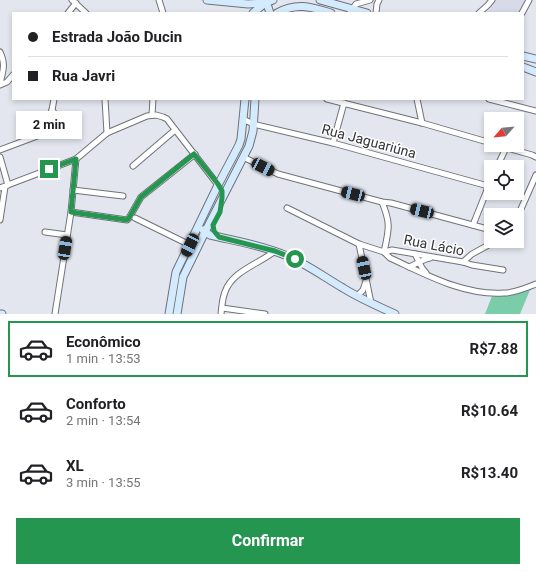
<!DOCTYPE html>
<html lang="pt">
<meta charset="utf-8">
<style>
:root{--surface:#fff;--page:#f2f2f2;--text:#202124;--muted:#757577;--line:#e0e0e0;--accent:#259650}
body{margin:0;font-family:Roboto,sans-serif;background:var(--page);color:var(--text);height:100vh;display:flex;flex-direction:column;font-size:15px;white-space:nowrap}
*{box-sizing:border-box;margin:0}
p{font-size:13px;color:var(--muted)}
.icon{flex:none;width:22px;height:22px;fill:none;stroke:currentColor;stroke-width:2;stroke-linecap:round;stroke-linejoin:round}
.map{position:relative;height:314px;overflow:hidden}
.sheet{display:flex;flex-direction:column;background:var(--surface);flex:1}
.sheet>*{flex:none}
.hud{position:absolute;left:12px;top:12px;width:512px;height:88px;border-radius:0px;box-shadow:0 2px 6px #0003;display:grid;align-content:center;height:88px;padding:0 16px;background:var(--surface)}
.needle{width:26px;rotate:243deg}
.buttons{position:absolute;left:484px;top:112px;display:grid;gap:8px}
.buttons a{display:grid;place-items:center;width:40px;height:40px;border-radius:0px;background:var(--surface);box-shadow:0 2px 6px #0003;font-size:20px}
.end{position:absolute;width:18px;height:18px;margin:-9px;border:5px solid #259650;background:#fff;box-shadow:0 0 0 2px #fff}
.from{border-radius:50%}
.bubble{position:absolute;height:28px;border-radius:0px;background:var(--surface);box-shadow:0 2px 6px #0003;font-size:13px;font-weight:700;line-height:28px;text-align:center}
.car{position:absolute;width:12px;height:24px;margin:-12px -6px;border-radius:5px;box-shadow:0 0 3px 1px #0007;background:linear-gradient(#222 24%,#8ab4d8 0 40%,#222 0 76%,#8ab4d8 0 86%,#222 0)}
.hud b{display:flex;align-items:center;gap:14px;height:38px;font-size:15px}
.hud b+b{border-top:1px solid var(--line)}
.hud i{width:10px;height:10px;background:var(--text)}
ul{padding:7px 0 0;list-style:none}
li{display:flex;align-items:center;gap:12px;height:56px;margin:0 8px 6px;padding:0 8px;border:2px solid transparent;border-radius:0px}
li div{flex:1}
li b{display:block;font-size:15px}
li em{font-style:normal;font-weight:700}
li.selected{border-color:var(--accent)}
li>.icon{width:36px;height:36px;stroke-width:1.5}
.action{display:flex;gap:8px;margin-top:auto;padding:8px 16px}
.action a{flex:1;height:46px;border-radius:0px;background:var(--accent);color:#fff;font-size:16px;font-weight:700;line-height:46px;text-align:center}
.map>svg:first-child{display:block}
</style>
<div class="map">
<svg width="536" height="314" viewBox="0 0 536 314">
<rect width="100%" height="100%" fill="#e4e6ef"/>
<path fill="#d6dae9" d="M 496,0 L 525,0 L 518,13 L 486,13 L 493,6 Z"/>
<path fill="#7bcda9" d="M 530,290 L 520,314 L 485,314 L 492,296 C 508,297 516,294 530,290 Z"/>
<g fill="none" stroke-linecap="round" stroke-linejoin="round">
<g stroke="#70727a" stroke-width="7">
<g id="street">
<path d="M 72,0 L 86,13"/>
<path d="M 159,0 L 163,13"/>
<path d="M 68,13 L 76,3"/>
<path d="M 350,13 L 356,4 L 370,0"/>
<path d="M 376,13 L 377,4 L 379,0"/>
<path d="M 479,13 L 488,5 L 492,0"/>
<path d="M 522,13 L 529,0"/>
<path d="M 0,52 C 6,65 3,70 0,84"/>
<path d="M 0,85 L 7,82 L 13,75"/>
<path d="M 105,99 L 107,133"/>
<path d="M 327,99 L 422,123 L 491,143"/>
<path d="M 417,99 L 422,123"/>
<path d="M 489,99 L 536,111"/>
<path d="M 152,115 L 153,99"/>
<path d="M 243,119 L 253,124 L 333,143 L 488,186"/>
<path d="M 48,132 L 54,99"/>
<path d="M 333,143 L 344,103"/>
<path d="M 497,145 L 532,155 L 536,157"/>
<path d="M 0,150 L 48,132 L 59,127 L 61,122 L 52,110"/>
<path d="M 0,157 L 8,185"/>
<path d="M 243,157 L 278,174 L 382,202 L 391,203 L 491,230"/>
<path d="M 133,166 L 175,130"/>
<path d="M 497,167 L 506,148"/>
<path d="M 0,188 L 76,159 L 107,133 L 147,116 L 156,115 L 163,117 L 167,119 L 218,185"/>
<path d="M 73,190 L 123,196"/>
<path d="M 382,202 C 391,224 389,229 384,252"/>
<path d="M 287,208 L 359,244 L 384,252"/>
<path d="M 71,212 L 127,220 L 129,218 L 141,197 L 195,154"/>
<path d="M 135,218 L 190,245"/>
<path d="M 517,218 L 536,175"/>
<path d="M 0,220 L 5,187"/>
<path d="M 473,225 L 491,180"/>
<path d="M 45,232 L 67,235"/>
<path d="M 359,244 L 371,303"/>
<path d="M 384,252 L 390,258 C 425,274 464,296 504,293 C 515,293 526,288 536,284"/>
<path d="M 384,252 L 392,250 L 463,262 L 472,265 L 503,270"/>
<path d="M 415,254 L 422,268 L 426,273"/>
<path d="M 463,262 L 472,254 L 496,241"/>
<path d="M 409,267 C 417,264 423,259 430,258"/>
<path d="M 357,296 L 363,290 L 366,281"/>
<path d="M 222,308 L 265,314"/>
<path d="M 55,314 L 71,212 L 76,159"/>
<path d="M 221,314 C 222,307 222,299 225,292 C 232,271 259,264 275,251"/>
</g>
</g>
<g stroke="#70727a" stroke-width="9">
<g id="secondary">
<path d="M 207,0 L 248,4 L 265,3"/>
<path d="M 320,0 L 367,13"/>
<path d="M 265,3 L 268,7 L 270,13"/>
<path d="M 253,13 L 265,3 L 273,0"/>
<path d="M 277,13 C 297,2 311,7 331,13"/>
<path d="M 523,56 L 536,59"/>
<path d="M 523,67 L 536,72"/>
<path d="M 203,230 L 205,232 L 210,235 C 235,241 262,245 287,256 C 307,264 324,277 343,288 C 359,298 377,306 395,314"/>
<path d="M 0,314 L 2,314"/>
<path d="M 169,314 L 176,272 L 218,185 L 239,145 L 241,139 L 245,99"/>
<path d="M 177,314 L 183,277 L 205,232 L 249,146 L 253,131 L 255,99"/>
</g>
</g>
<use href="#street" stroke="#fff" stroke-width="5"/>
<use href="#secondary" stroke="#d4ebfe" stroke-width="7"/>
</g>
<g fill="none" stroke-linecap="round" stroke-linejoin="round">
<path stroke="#259650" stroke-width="5" d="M 49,169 L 76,159 L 71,212 L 127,220 L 129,218 L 141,197 L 194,154 L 218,184 L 222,191 L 222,198 L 220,212 L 213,225 L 214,231 L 219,237 L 275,251 L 295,259"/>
</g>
<g text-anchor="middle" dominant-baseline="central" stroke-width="3" stroke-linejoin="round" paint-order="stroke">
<g font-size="14" fill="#343539" stroke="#fff">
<text transform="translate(369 141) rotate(15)">Rua Jaguariúna</text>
<text transform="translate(434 245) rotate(11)">Rua Lácio</text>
</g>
</g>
</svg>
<div class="buttons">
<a><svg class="needle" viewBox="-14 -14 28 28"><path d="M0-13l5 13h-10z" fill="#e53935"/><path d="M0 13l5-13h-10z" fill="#757577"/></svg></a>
<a><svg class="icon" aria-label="locate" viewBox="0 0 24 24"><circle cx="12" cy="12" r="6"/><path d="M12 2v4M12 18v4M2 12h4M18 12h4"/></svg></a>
<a><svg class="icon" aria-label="layers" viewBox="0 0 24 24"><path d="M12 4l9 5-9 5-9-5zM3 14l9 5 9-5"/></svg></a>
</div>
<i class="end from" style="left:295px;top:259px"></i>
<i class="end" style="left:49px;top:169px"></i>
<div class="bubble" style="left:16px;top:111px;width:66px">2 min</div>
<i class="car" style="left:263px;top:167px;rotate:117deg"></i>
<i class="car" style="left:353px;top:194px;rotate:285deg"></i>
<i class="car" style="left:422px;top:211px;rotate:284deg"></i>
<i class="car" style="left:190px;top:245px;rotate:206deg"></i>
<i class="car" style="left:65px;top:248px;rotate:9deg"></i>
<i class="car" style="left:364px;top:268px;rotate:348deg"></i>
<div class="hud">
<b><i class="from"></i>Estrada João Ducin</b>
<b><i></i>Rua Javri</b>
</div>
</div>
<section class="sheet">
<ul>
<li class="selected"><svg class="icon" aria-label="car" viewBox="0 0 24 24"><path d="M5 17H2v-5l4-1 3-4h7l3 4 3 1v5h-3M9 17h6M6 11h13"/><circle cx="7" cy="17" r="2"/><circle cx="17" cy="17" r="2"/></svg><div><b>Econômico</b><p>1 min · 13:53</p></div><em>R$7.88</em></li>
<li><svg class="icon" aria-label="car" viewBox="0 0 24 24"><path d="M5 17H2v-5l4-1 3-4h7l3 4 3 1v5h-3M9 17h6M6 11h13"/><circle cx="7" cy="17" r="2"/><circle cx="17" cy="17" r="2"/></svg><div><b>Conforto</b><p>2 min · 13:54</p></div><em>R$10.64</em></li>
<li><svg class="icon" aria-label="car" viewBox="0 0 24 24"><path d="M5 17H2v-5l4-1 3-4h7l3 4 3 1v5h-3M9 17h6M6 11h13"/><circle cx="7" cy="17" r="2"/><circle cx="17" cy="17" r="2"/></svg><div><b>XL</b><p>3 min · 13:55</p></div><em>R$13.40</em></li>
</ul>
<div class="action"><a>Confirmar</a></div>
</section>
